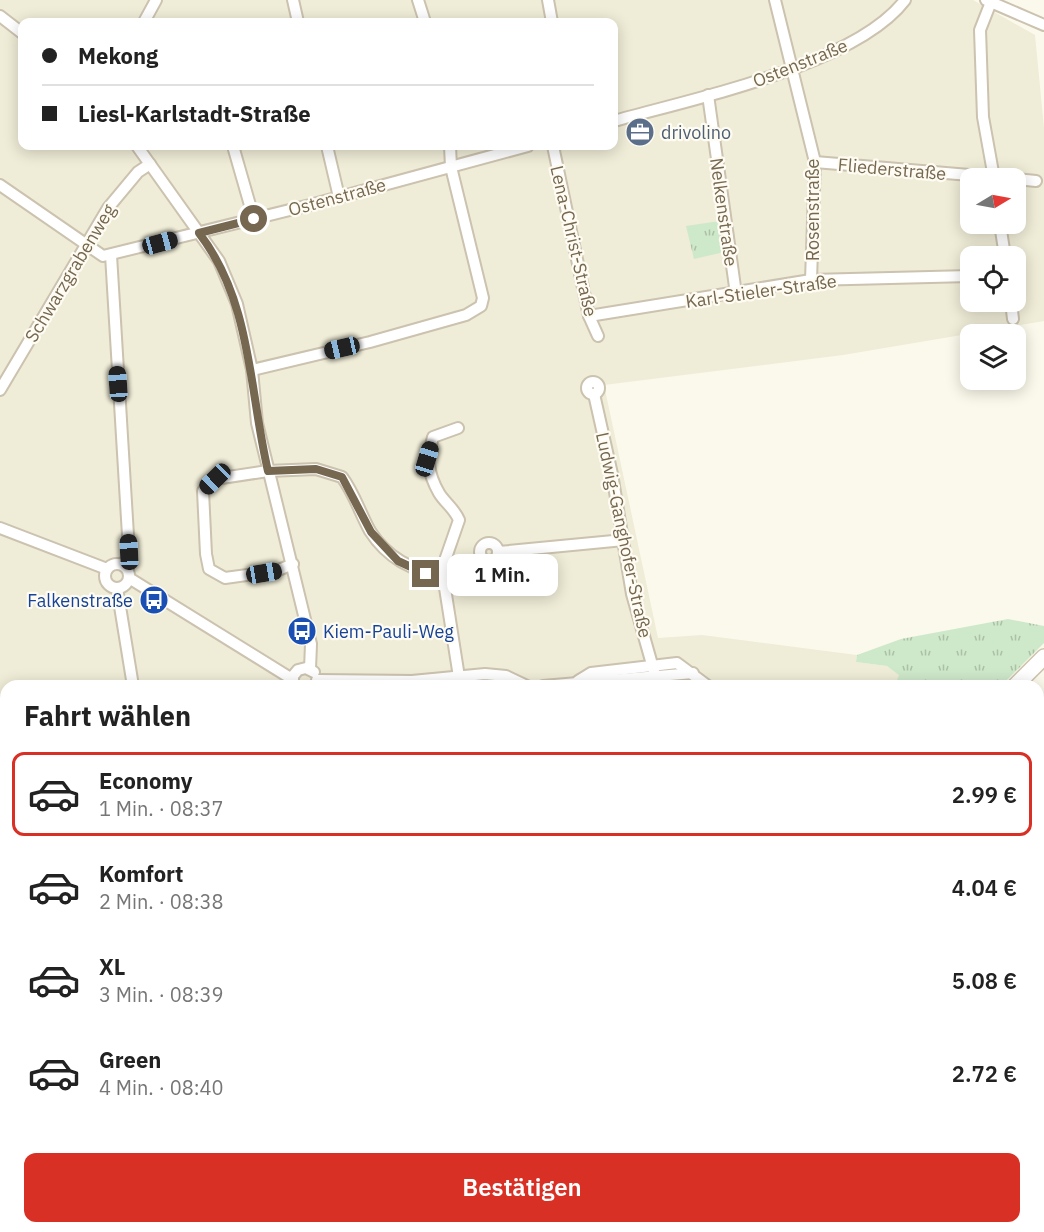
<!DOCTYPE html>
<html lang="de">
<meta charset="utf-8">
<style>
:root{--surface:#fff;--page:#f6f6f6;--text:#222;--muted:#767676;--line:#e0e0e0;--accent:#d93025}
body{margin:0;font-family:"IBM Plex Sans",sans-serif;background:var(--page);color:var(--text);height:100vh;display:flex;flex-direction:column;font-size:22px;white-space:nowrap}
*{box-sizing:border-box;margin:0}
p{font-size:20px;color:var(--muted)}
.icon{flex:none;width:33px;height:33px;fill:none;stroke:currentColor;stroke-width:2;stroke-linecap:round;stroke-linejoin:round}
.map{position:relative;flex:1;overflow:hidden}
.drawer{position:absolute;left:0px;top:680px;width:1044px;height:554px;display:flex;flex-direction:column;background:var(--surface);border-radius:18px 18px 0 0;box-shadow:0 3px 15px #0003}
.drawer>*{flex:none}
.top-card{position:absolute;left:18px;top:18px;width:600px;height:132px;border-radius:12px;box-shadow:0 3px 15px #0003;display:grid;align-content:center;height:132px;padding:0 24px;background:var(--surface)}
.needle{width:39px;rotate:80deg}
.buttons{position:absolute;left:960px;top:168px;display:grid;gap:12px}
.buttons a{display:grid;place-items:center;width:66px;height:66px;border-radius:12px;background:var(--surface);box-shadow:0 3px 15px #0003;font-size:30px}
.end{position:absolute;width:27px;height:27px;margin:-14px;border:8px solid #756750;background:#fff;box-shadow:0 0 0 3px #fff}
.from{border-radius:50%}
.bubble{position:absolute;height:42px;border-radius:12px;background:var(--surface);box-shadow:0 3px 15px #0003;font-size:20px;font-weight:600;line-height:42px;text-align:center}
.car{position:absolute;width:18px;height:36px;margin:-18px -9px;border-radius:8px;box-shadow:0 0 4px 2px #0007;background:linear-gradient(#222 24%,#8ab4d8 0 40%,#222 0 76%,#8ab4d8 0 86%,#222 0)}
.top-card b{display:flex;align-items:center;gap:21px;height:57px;font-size:22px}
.top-card b+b{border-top:2px solid var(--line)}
.top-card i{width:15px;height:15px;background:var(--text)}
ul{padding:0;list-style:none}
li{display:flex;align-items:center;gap:18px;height:84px;margin:0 12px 9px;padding:0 12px;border:3px solid transparent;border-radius:12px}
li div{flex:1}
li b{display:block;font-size:22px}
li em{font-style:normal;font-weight:600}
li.on{border-color:var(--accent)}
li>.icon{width:54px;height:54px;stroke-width:1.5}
h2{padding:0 24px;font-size:27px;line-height:72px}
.action{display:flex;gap:12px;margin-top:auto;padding:12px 24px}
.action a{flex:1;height:69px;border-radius:12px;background:var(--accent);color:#fff;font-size:24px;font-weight:600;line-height:69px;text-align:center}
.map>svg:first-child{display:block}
</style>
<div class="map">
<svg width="1044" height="1232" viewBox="0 0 1044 1232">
<defs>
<pattern id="forest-firs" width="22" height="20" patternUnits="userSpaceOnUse" patternTransform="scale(1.5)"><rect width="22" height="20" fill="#cee8ca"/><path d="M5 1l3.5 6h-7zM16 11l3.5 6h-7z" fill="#acc0a6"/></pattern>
<pattern id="park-tufts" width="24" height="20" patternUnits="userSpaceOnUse" patternTransform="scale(1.5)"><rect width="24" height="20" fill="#cee8ca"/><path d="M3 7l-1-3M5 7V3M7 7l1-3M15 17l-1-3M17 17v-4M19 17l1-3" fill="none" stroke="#acc0a6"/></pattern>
</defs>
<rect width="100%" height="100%" fill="#fbf9eb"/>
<g fill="#efecd7" fill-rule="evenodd">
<path d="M 0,0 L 973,0 L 1035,35 L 1044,128 L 1044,321 L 843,355 L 604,385 L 658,638 L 702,635 L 857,655 L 856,662 L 887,666 L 900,675 L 895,685 L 6,686 L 6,987 L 0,986 ZM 22,22 L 614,22 L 614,146 L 22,146 ZM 970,178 L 1016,178 L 1016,224 L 970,224 ZM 970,256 L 1016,256 L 1016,302 L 970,302 Z"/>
<path d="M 399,1227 L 611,1227 L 612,1232 L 400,1232 Z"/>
</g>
<path fill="#f7ecdd" d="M 0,1020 L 6,1021 L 6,1227 L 399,1227 L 400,1232 L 0,1232 Z"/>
<g fill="#cee8ca">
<path d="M 6,826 L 6,954 L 0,954 L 0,827 Z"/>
<path d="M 1038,1185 L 1044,1210 L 1044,1232 L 930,1232 L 930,1227 L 1038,1227 Z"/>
<path d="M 803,1227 L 866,1227 L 866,1232 L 804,1232 Z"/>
</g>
<g fill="url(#forest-firs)">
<path d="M 717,1227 L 798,1227 L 799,1232 L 717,1232 Z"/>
<path d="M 866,1227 L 906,1227 L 907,1232 L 866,1232 Z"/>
</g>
<g fill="url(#park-tufts)">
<path d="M 720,221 L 724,252 L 694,259 L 686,226 Z"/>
<path d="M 1008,619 L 1044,626 L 1044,643 L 1002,685 L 895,685 L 899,675 L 887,666 L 856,662 L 857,655 L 901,639 Z"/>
</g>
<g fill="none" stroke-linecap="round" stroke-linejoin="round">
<path stroke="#a8c1d5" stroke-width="3" d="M 1038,1034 L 1044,1035"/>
<g stroke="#cbc2af" stroke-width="14">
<g id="minor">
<path d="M 293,0 L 298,22"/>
<path d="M 418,0 L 425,22"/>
<path d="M 548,0 L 552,22"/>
<path d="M 775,0 L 815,162 L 811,280"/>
<path d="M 986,0 L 1044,25"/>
<path d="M 991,2 L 980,30 L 983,117 L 994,178"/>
<path d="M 0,16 L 22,33"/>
<path d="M 144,22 L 156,0"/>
<path d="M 708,95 L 736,294"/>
<path d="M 614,121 C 692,99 856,65 905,0"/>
<path d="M 137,146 L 219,261 L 237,304 L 252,370 L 257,423 L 311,644 L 310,669"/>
<path d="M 233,146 L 254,219"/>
<path d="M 327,146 L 339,197"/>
<path d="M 553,146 L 589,316 L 598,336"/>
<path d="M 815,162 L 1005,178"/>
<path d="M 1016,179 L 1036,181"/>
<path d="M 0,185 L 103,256 L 310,205 L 528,146"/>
<path d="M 1000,224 L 1005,256"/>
<path d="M 111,255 L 129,552 L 124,565"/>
<path d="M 1011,302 L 1013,319"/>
<path d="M 589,316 L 811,280 L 970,276"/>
<path d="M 252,370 L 370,342 L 466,315 L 481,306 L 483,298 L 451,167 L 450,146"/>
<circle cx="593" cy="388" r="6"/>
<path d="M 0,390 L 108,208 L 138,172 L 150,164"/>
<path d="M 594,394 L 612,474 L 632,594 L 655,675"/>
<path d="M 458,428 L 433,437 C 427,459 427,472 439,493 C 445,503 454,508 459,520 L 442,569 L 459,677"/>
<path d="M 0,528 L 107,569"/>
<circle cx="489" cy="552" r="9"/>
<path d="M 499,552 L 624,540"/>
<circle cx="117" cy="576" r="12"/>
<path d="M 293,564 L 276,571 L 225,578 L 209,569 L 206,554 L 203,491 L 215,479 L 268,471 L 316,469 L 342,477 C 354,493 360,513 370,531 C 386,556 413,574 443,572"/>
<path d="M 129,578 L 292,679"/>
<path d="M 117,588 L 133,686"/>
<path d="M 317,680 L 412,681 L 485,674 L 506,676 L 527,686"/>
<path d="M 578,681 L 591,673 L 677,663 L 708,686"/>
<path d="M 293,685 L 293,676 L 298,670 L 306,668 L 314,672"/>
<path d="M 543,686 L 693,673"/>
<path d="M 1038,1041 L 1044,1042"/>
<path d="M 209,1227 L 210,1232"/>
<path d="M 387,1227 L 388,1232"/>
<path d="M 470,1227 L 471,1232"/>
<path d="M 547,1227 L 547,1232"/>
<path d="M 157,1232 L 190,1227"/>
</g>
</g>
<g stroke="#cdc4ad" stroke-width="18">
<g id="secondary">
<path d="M 1015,686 L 1044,657"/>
<path d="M 0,1013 L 6,1013"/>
</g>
</g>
<use href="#minor" stroke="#fff" stroke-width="10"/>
<use href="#secondary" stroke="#fff" stroke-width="15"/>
</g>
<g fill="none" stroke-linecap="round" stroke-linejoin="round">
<path stroke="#756750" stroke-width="8" d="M 254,219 L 199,233 C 252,302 249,390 268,471 L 316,469 L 342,477 L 371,532 L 398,561 L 426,574"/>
</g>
<defs>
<g id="office-disc" transform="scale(1.5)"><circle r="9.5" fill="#5c6f8a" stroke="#fefcf2"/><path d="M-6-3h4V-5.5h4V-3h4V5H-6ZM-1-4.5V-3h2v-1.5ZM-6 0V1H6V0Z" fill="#fff"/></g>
<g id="bus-disc" transform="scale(1.5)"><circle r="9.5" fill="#1a4fb4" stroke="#fefcf2"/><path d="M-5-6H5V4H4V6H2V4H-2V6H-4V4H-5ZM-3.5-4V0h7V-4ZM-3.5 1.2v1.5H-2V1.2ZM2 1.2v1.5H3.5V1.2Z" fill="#fff"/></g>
</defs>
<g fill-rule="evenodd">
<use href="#office-disc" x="640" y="132"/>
<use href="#bus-disc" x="154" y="600"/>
<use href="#bus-disc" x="302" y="631"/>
</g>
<g text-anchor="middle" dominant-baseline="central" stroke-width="4.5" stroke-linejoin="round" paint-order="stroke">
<g font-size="18" fill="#756750" stroke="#fefcf2">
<text transform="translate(800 63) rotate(-22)">Ostenstraße</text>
<text transform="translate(892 169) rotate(5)">Fliederstraße</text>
<text transform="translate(337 197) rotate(-15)">Ostenstraße</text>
<text transform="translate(812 210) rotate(-90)">Rosenstraße</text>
<text transform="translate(724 212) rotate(82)">Nelkenstraße</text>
<text transform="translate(574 241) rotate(77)">Lena-Christ-Straße</text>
<text transform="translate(70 273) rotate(-59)">Schwarzgrabenweg</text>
<text transform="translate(761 291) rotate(-8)">Karl-Stieler-Straße</text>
<text transform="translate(624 535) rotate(78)">Ludwig-Ganghofer-Straße</text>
</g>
<g font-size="18" fill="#4e5e75" stroke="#fefcf2" text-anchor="start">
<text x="661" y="132">drivolino</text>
</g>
<g font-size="18" fill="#164399" stroke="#fefcf2" text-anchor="end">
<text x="133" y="600">Falkenstraße</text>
<text x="323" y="631" text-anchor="start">Kiem-Pauli-Weg</text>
</g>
</g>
</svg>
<div class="buttons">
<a><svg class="needle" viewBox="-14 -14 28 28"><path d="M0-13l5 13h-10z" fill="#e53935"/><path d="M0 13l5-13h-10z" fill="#767676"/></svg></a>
<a><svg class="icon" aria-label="locate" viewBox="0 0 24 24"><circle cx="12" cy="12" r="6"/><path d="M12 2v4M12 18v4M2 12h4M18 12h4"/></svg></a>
<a><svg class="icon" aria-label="layers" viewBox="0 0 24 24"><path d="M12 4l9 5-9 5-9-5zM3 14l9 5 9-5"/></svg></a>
</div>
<i class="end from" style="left:254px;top:219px"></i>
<i class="end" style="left:426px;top:574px"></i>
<div class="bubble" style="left:447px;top:554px;width:111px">1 Min.</div>
<i class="car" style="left:160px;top:243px;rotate:75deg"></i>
<i class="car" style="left:342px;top:348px;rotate:257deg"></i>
<i class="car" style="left:118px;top:384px;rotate:356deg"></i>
<i class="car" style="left:427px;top:459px;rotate:17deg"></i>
<i class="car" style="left:215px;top:479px;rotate:226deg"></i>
<i class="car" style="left:129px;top:552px;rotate:357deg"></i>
<i class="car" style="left:264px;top:573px;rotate:81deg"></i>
<div class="top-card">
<b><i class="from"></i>Mekong</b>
<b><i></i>Liesl-Karlstadt-Straße</b>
</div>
<section class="drawer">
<h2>Fahrt wählen</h2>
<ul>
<li class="on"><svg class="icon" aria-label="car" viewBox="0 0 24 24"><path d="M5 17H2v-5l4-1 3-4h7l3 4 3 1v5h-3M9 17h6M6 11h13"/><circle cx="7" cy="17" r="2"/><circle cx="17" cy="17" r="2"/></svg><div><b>Economy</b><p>1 Min. · 08:37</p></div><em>2.99 €</em></li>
<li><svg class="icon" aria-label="car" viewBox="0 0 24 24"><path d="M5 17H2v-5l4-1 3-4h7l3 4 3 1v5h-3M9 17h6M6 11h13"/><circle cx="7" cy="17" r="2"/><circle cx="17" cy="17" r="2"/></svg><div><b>Komfort</b><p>2 Min. · 08:38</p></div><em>4.04 €</em></li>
<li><svg class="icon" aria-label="car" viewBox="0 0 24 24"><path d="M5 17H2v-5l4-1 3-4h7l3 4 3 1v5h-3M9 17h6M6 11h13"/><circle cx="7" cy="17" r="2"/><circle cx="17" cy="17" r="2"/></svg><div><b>XL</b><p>3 Min. · 08:39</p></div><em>5.08 €</em></li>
<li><svg class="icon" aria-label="car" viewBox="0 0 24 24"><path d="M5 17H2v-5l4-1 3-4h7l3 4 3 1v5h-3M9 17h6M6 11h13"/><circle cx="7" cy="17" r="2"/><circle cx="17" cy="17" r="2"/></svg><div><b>Green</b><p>4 Min. · 08:40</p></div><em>2.72 €</em></li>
</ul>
<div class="action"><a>Bestätigen</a></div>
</section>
</div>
